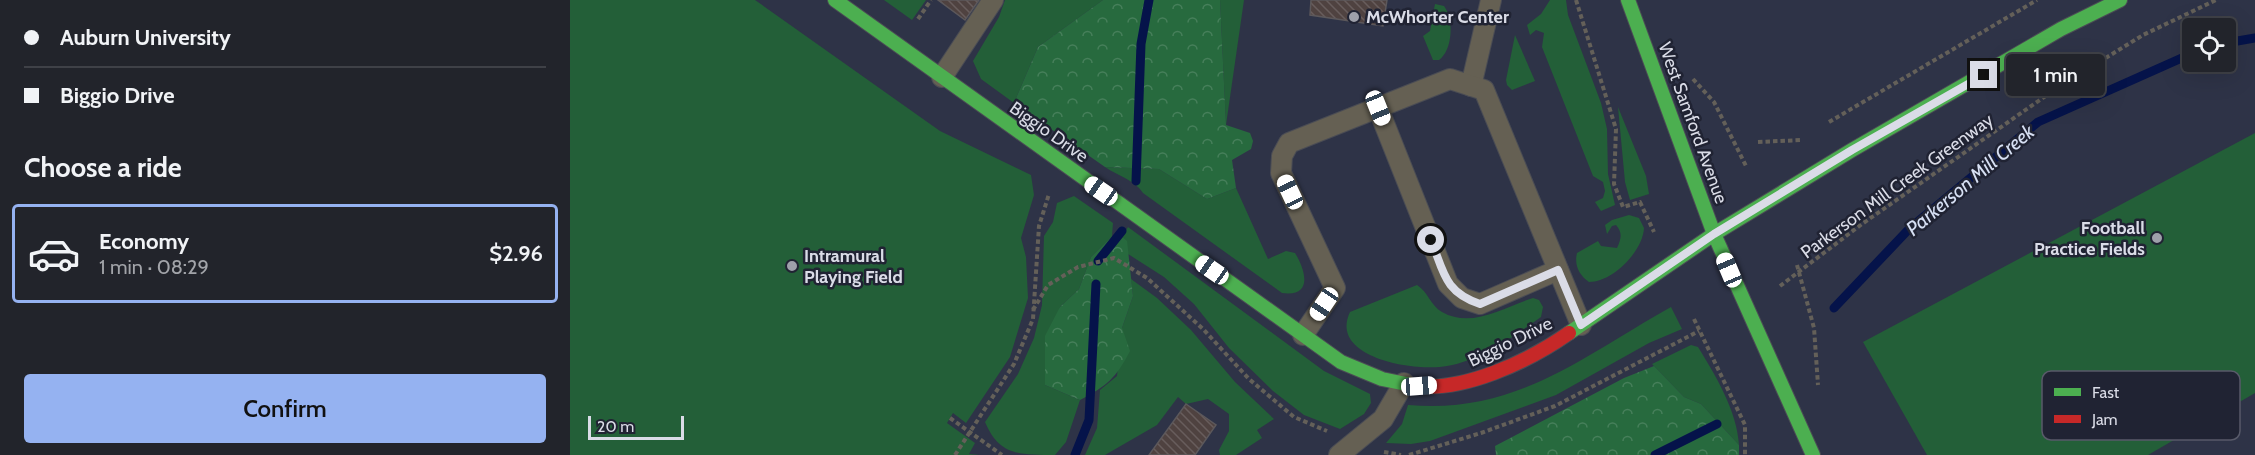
<!DOCTYPE html>
<meta charset="utf-8">
<style>
:root{--surface:#22242b;--page:#2a2c33;--text:#f1f3f6;--muted:#a2a4a9;--line:#3f4147;--accent:#95b2f1}
body{margin:0;font-family:Cabin,sans-serif;background:var(--page);color:var(--text);height:100vh;display:flex;flex-direction:column;font-size:22px;white-space:nowrap}
*{box-sizing:border-box;margin:0}
p{font-size:20px;color:var(--muted)}
.icon{flex:none;width:33px;height:33px;fill:none;stroke:currentColor;stroke-width:2;stroke-linecap:round;stroke-linejoin:round}
.map{position:relative;flex:1;overflow:hidden}
.drawer{display:flex;flex-direction:column;background:var(--surface);width:570px}
.drawer>*{flex:none}
.hud{display:grid;align-content:center;height:132px;padding:0 24px;background:var(--surface)}
.buttons{position:absolute;left:1612px;top:18px;display:grid;gap:12px}
.buttons a{display:grid;place-items:center;width:54px;height:54px;border-radius:6px;background:var(--surface);box-shadow:0 6px 24px #0002,0 0 0 2px var(--line);font-size:30px}
.scale{position:absolute;left:18px;bottom:15px;width:96px;box-sizing:border-box;padding-left:6px;border:3px solid #dadce7;border-top:0;font-size:16px;line-height:21px;white-space:nowrap;color:#dadce7;-webkit-text-stroke:4px #202333;paint-order:stroke}
.end{position:absolute;width:27px;height:27px;margin:-14px;border:8px solid #dadce7;background:#111;box-shadow:0 0 0 3px #111}
.from{border-radius:50%}
.bubble{position:absolute;height:42px;border-radius:6px;background:var(--surface);box-shadow:0 6px 24px #0002,0 0 0 2px var(--line);font-size:20px;font-weight:600;line-height:42px;text-align:center}
.car{position:absolute;width:18px;height:36px;margin:-18px -9px;border-radius:8px;box-shadow:0 0 4px 2px #0007;background:linear-gradient(#fff 24%,#345 0 40%,#fff 0 76%,#345 0 86%,#fff 0)}
.hud b{display:flex;align-items:center;gap:21px;height:57px;font-size:22px}
.hud b+b{border-top:2px solid var(--line)}
.hud i{width:15px;height:15px;background:var(--text)}
ul{padding:0;list-style:none}
li{display:flex;align-items:center;gap:18px;height:99px;margin:0 12px 9px;padding:0 12px;border:3px solid transparent;border-radius:6px}
li div{flex:1}
li b{display:block;font-size:22px}
li em{font-style:normal;font-weight:600}
li.current{border-color:var(--accent)}
li>.icon{width:54px;height:54px;stroke-width:1.5}
h2{padding:0 24px;font-size:27px;line-height:72px}
.button{display:flex;gap:12px;margin-top:auto;padding:12px 24px}
.button a{flex:1;height:69px;border-radius:6px;background:var(--accent);color:#111;font-size:24px;font-weight:600;line-height:69px;text-align:center}
main{display:flex;flex:1;min-height:0}
.map>svg:first-child{display:block}
</style>
<main>
<section class="drawer">
<div class="hud">
<b><i class="from"></i>Auburn University</b>
<b><i></i>Biggio Drive</b>
</div>
<h2>Choose a ride</h2>
<ul>
<li class="current"><svg class="icon" aria-label="car" viewBox="0 0 24 24"><path d="M5 17H2v-5l4-1 3-4h7l3 4 3 1v5h-3M9 17h6M6 11h13"/><circle cx="7" cy="17" r="2"/><circle cx="17" cy="17" r="2"/></svg><div><b>Economy</b><p>1 min · 08:29</p></div><em>$2.96</em></li>
</ul>
<div class="button"><a>Confirm</a></div>
</section>
<div class="map">
<svg width="1685" height="455" viewBox="0 0 1685 455">
<defs>
<pattern id="forest-crowns" width="20" height="18" patternUnits="userSpaceOnUse" patternTransform="scale(1.5)"><rect width="20" height="18" fill="#276a3e"/><path d="M2 6a3 3 0 1 1 6 0M12 15a3 3 0 1 1 6 0" fill="none" stroke="#467f5a"/></pattern>
<pattern id="building-back-hatch" width="6" height="6" patternUnits="userSpaceOnUse" patternTransform="scale(1.5)"><rect width="6" height="6" fill="#4f4240"/><path d="M-1 5l2 2M0 0l6 6M5-1l2 2" fill="none" stroke="#685d5c"/></pattern>
</defs>
<rect width="100%" height="100%" fill="#2e3039"/>
<path fill="#2e3347" fill-rule="evenodd" d="M 0,0 L 1685,0 L 1685,455 L 0,455 ZM 1623,28 L 1656,28 L 1656,62 L 1623,62 Z"/>
<g fill="#235f38">
<path d="M 0,0 L 185,0 L 370,131 L 461,175 L 464,195 L 451,238 L 456,257 L 458,298 L 440,357 L 396,423 L 383,413 L 377,423 L 405,443 L 399,454 L 409,455 L 0,455 Z"/>
<path d="M 314,0 L 356,0 L 342,20 Z"/>
<path d="M 435,0 L 533,0 L 468,47 L 444,103 L 411,79 L 403,61 L 429,17 Z"/>
<path d="M 650,0 L 674,0 L 656,125 Z"/>
<path d="M 980,0 L 996,0 L 998,15 L 1031,103 L 1037,129 L 1038,174 L 1045,205 L 1031,211 L 1025,202 L 1033,198 L 1035,191 L 1033,182 L 1023,176 L 972,47 L 974,33 L 966,30 L 960,35 L 957,25 L 971,14 Z"/>
<path d="M 865,4 L 874,6 C 884,19 883,50 869,60 L 863,60 L 853,36 L 860,31 Z"/>
<path d="M 945,35 L 965,81 L 942,90 L 937,85 L 936,80 Z"/>
<path d="M 1048,107 L 1076,176 L 1079,194 L 1060,200 L 1055,182 Z"/>
<path d="M 1685,133 L 1685,393 L 1578,455 L 1357,455 L 1293,342 Z"/>
<path d="M 535,167 L 589,169 L 637,199 L 666,188 L 698,259 L 716,251 L 725,253 C 736,271 743,297 712,293 L 573,193 C 565,180 548,176 535,167 Z"/>
<path d="M 504,196 L 543,223 L 542,236 L 521,257 L 509,289 L 490,307 L 475,385 L 510,400 L 496,442 L 485,455 C 448,455 429,455 415,422 L 448,374 L 464,338 L 472,305 L 474,236 L 483,222 L 487,203 Z"/>
<path d="M 1059,215 L 1069,218 L 1074,228 C 1073,251 1043,282 1019,282 C 1009,275 1004,265 1007,253 L 1028,241 L 1031,246 L 1047,248 C 1051,239 1053,233 1046,225 L 1042,226 L 1037,234 L 1035,225 L 1042,220 Z"/>
<path d="M 558,227 L 754,371 L 800,394 L 801,403 L 794,414 L 770,429 L 734,415 L 703,391 L 659,348 L 624,304 L 594,277 L 558,254 L 552,237 Z"/>
<path d="M 561,279 L 587,298 L 621,330 L 665,382 L 704,419 L 687,430 L 692,438 L 666,455 L 650,455 L 649,450 L 659,431 L 659,414 L 638,399 L 616,404 L 608,397 L 587,425 L 535,455 L 515,455 L 527,428 L 530,390 L 547,376 L 552,328 L 563,296 Z"/>
<path d="M 847,285 C 858,292 861,306 872,312 C 902,329 934,307 963,298 L 969,300 L 973,307 L 971,317 C 942,337 912,360 877,366 C 846,372 758,358 780,312 Z"/>
<path d="M 1101,307 L 1112,329 L 1079,343 L 986,395 L 860,441 L 841,444 L 816,443 L 832,424 L 838,405 C 946,415 1013,356 1101,307 Z"/>
<path d="M 1121,345 L 1128,347 C 1146,376 1167,411 1169,445 L 1131,404 L 1114,397 L 1082,364 Z"/>
</g>
<g fill="url(#forest-crowns)">
<path d="M 533,0 L 650,0 L 656,125 L 680,133 L 683,141 L 681,149 L 662,160 L 666,188 L 637,199 L 589,169 L 535,167 L 444,103 L 468,47 Z"/>
<path d="M 542,236 L 552,237 L 557,241 L 563,296 L 552,328 L 560,351 C 546,378 537,386 510,400 L 475,385 L 475,336 L 490,307 L 509,289 L 521,257 Z"/>
<path d="M 1084,366 L 1114,397 L 1131,404 L 1169,445 L 1169,455 L 926,455 L 925,446 L 1054,378 Z"/>
</g>
<g fill="none" stroke-linecap="round" stroke-linejoin="round">
<g stroke="#05134a" stroke-width="9">
<path d="M 1656,43 L 1685,38"/>
<path d="M 566,181 L 571,44 L 579,0"/>
<path d="M 528,261 L 552,231"/>
<path d="M 1264,308 L 1339,229 L 1468,122 L 1623,53"/>
<path d="M 505,455 L 519,420 L 526,284"/>
<path d="M 1085,455 L 1147,424"/>
</g>
</g>
<g fill="url(#building-back-hatch)" stroke="#5c585b" stroke-width="1.5">
<path d="M 368,0 L 409,0 L 395,20 Z"/>
<path d="M 741,0 L 817,0 L 813,26 L 740,15 Z"/>
<path d="M 616,404 L 646,425 L 625,455 L 579,455 Z"/>
</g>
<g fill="none" stroke-linecap="round" stroke-linejoin="round">
<g stroke="#4a4c54" stroke-width="22">
<g id="lane">
<path d="M 372,77 L 423,0"/>
<path d="M 901,86 L 921,0"/>
<path d="M 808,108 L 878,284 L 892,298 L 910,304 L 988,270"/>
<path d="M 733,335 L 765,288 L 711,173 L 712,156 L 719,143 L 880,79 L 914,90 L 1011,325"/>
<path d="M 769,455 L 813,419 L 834,383"/>
</g>
</g>
<g stroke="#4a4c54" stroke-width="16">
<g id="fast">
<path d="M 265,0 L 771,362 L 812,379 L 841,385"/>
<path d="M 1058,0 L 1144,234 L 1243,455"/>
<path d="M 999,333 L 1144,234 L 1282,150 L 1491,29 L 1550,0"/>
</g>
</g>
<g stroke="#4a4c54" stroke-width="16">
<path id="jam" d="M 841,385 C 891,394 959,361 999,333"/>
</g>
<g stroke="#646059" stroke-width="4" stroke-dasharray="4.5 3" stroke-linecap="butt">
<path d="M 1006,0 L 1046,129 L 1044,184 L 1053,207 L 1070,202 L 1084,232"/>
<path d="M 348,19 L 361,0"/>
<path d="M 1123,79 L 1144,102 L 1177,168"/>
<path d="M 1259,122 L 1467,0"/>
<path d="M 1188,142 L 1232,140"/>
<path d="M 1227,265 L 1244,328 L 1248,385"/>
<path d="M 1210,286 L 1292,224 L 1487,88 L 1573,35 L 1646,0"/>
<path d="M 463,310 L 478,285 L 508,267 L 544,258 L 577,278 L 633,329 L 679,379 L 724,417 L 757,431"/>
<path d="M 1124,319 L 1175,425 L 1175,455"/>
<path d="M 380,418 L 432,455"/>
<path d="M 814,452 L 831,455"/>
<path d="M 385,455 L 444,364 L 463,319 L 469,226 L 479,194"/>
<path d="M 839,455 L 911,433 L 985,406 L 1129,331"/>
</g>
<use href="#lane" stroke="#656053" stroke-width="20"/>
<use href="#fast" stroke="#4caf50" stroke-width="14"/>
<use href="#jam" stroke="#c62828" stroke-width="14"/>
</g>
<g fill="none" stroke-linecap="round" stroke-linejoin="round">
<path stroke="#dadce7" stroke-width="8" d="M 861,240 C 874,272 874,292 910,304 L 988,270 L 1011,325 L 1144,234 L 1282,150 L 1414,75"/>
</g>
<g fill="#9ea0aa" stroke="#202333" stroke-width="2">
<circle cx="784" cy="17" r="6"/>
<circle cx="1587" cy="238" r="6"/>
<circle cx="222" cy="266" r="6"/>
</g>
<g text-anchor="middle" dominant-baseline="central" stroke-width="5" stroke-linejoin="round" paint-order="stroke">
<g font-size="18" font-weight="bold" fill="#dadce7" stroke="#202333" text-anchor="start">
<text x="796" y="17">McWhorter Center</text>
<text x="1575" y="228" text-anchor="end">Football<tspan x="1575" dy="21">Practice Fields</tspan></text>
<text x="234" y="256">Intramural<tspan x="234" dy="21">Playing Field</tspan></text>
</g>
<g font-size="18" fill="#dadce7" stroke="#202333">
<text transform="translate(1123 123) rotate(70)">West Samford Avenue</text>
<text transform="translate(479 132) rotate(35)">Biggio Drive</text>
<text transform="translate(1327 186) rotate(-36)">Parkerson Mill Creek Greenway</text>
<text transform="translate(940 342) rotate(-26)">Biggio Drive</text>
</g>
<g font-size="20" font-style="italic" fill="#d7e0f4" stroke="#202333">
<text transform="translate(1400 180) rotate(-40)">Parkerson Mill Creek</text>
</g>
</g>
<rect x="1472" y="371" width="198" height="69" rx="9" fill="#202333" stroke="#585a69" stroke-width="1.5"/>
<rect x="1484" y="388" width="27" height="8" fill="#4caf50"/>
<rect x="1484" y="415" width="27" height="8" fill="#c62828"/>
<g font-size="16" fill="#dadce7">
<text x="1522" y="398">Fast</text>
<text x="1522" y="425">Jam</text>
</g>
</svg>
<div class="buttons">
<a><svg class="icon" aria-label="locate" viewBox="0 0 24 24"><circle cx="12" cy="12" r="6"/><path d="M12 2v4M12 18v4M2 12h4M18 12h4"/></svg></a>
</div>
<div class="scale">20 m</div>
<i class="end from" style="left:861px;top:240px"></i>
<i class="end" style="left:1414px;top:75px"></i>
<div class="bubble" style="left:1436px;top:54px;width:99px">1 min</div>
<i class="car" style="left:808px;top:108px;rotate:158deg"></i>
<i class="car" style="left:531px;top:191px;rotate:305deg"></i>
<i class="car" style="left:720px;top:192px;rotate:335deg"></i>
<i class="car" style="left:642px;top:270px;rotate:305deg"></i>
<i class="car" style="left:1159px;top:270px;rotate:337deg"></i>
<i class="car" style="left:754px;top:304px;rotate:214deg"></i>
<i class="car" style="left:849px;top:386px;rotate:86deg"></i>
</div>
</main>
